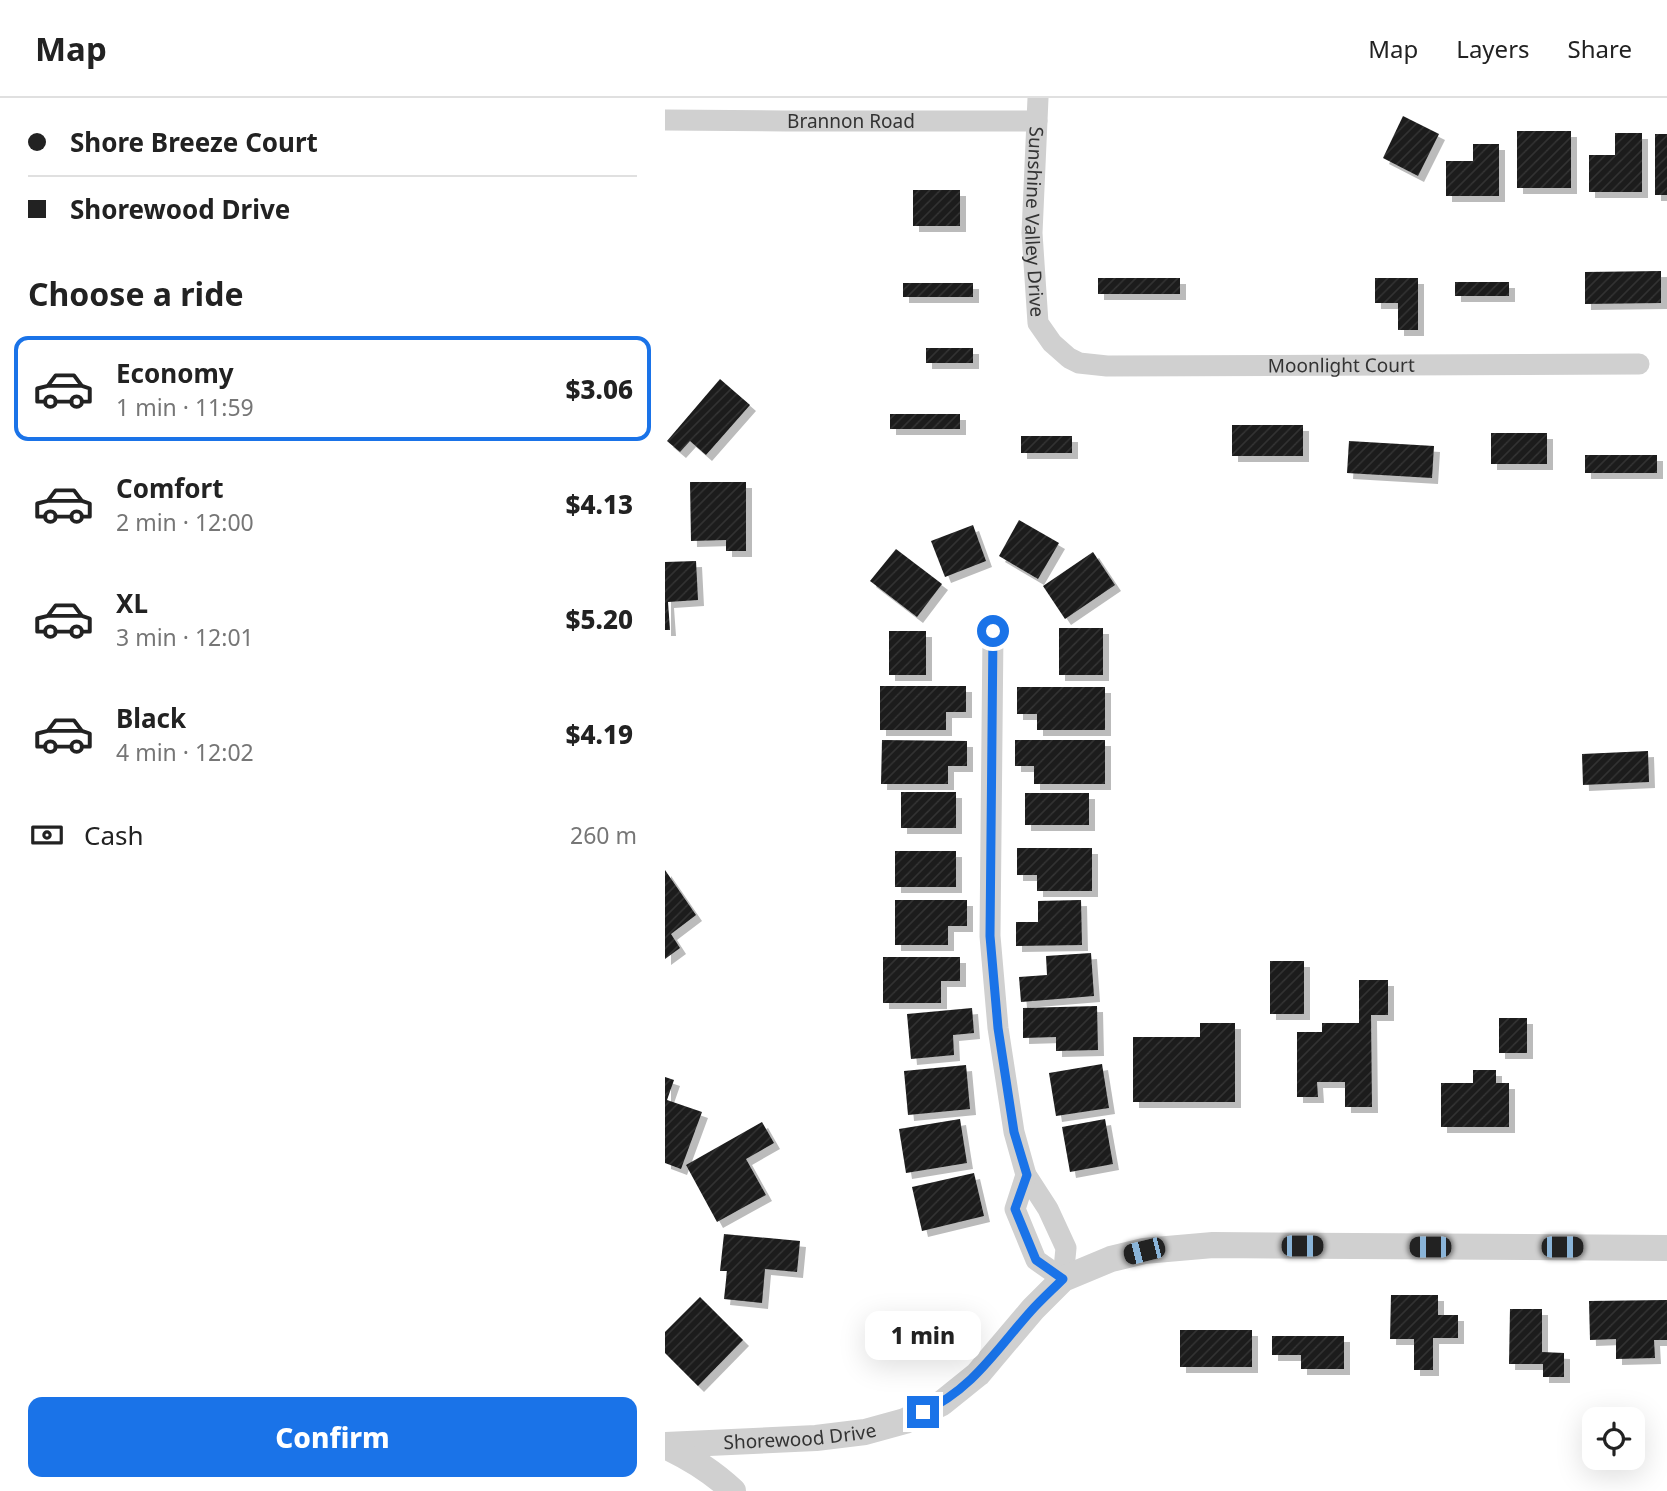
<!DOCTYPE html>
<meta charset="utf-8">
<style>
:root{--surface:#fff;--page:#f2f2f2;--text:#222;--muted:#767676;--line:#e0e0e0;--accent:#1a73e8}
body{margin:0;font-family:"Noto Sans",sans-serif;background:var(--page);color:var(--text);height:100vh;display:flex;flex-direction:column;font-size:26px;white-space:nowrap}
*{box-sizing:border-box;margin:0}
p{font-size:23px;color:var(--muted)}
.icon{flex:none;width:38px;height:38px;fill:none;stroke:currentColor;stroke-width:2;stroke-linecap:round;stroke-linejoin:round}
.map{position:relative;flex:1;overflow:hidden}
.side{display:flex;flex-direction:column;background:var(--surface);width:665px}
.side>*{flex:none}
.guide{display:grid;align-content:center;height:154px;padding:0 28px;background:var(--surface)}
.controls{position:absolute;left:917px;top:1309px;display:grid;gap:14px}
.controls a{display:grid;place-items:center;width:63px;height:63px;border-radius:14px;background:var(--surface);box-shadow:0 7px 28px #0002;font-size:35px}
.end{position:absolute;width:32px;height:32px;margin:-16px;border:9px solid #1a73e8;background:#fff;box-shadow:0 0 0 4px #fff}
.from{border-radius:50%}
.bubble{position:absolute;height:49px;border-radius:14px;background:var(--surface);box-shadow:0 7px 28px #0002;font-size:23px;font-weight:800;line-height:49px;text-align:center}
.car{position:absolute;width:21px;height:42px;margin:-21px -10px;border-radius:9px;box-shadow:0 0 5px 2px #0007;background:linear-gradient(#222 24%,#8ab4d8 0 40%,#222 0 76%,#8ab4d8 0 86%,#222 0)}
.guide b{display:flex;align-items:center;gap:24px;height:66px;font-size:26px}
.guide b+b{border-top:2px solid var(--line)}
.guide i{width:18px;height:18px;background:var(--text)}
ul{padding:0;list-style:none}
li{display:flex;align-items:center;gap:21px;height:105px;margin:0 14px 10px;padding:0 14px;border:4px solid transparent;border-radius:14px}
li div{flex:1}
li b{display:block;font-size:26px}
li em{font-style:normal;font-weight:800}
li.active{border-color:var(--accent)}
li>.icon{width:63px;height:63px;stroke-width:1.5}
h2{padding:0 28px;font-size:32px;line-height:84px}
.pay{display:flex;align-items:center;gap:18px;height:77px;padding:0 28px;font-size:26px}
.pay p{margin-inline-start:auto}
.action{display:flex;gap:14px;margin-top:auto;padding:14px 28px}
.action a{flex:1;height:80px;border-radius:14px;background:var(--accent);color:#fff;font-size:28px;font-weight:800;line-height:80px;text-align:center}
header{display:flex;align-items:center;gap:42px;box-sizing:border-box;height:98px;padding:0 35px;background:var(--surface);border-bottom:2px solid var(--line)}
header strong{font-size:33px}
nav{display:flex;gap:38px;margin-inline-start:auto;font-size:24px}
main{display:flex;flex:1;min-height:0}
.map>svg:first-child{display:block}
</style>
<header>
<strong>Map</strong>
<nav><a>Map</a><a>Layers</a><a>Share</a></nav>
</header>
<main>
<section class="side">
<div class="guide">
<b><i class="from"></i>Shore Breeze Court</b>
<b><i></i>Shorewood Drive</b>
</div>
<h2>Choose a ride</h2>
<ul>
<li class="active"><svg class="icon" aria-label="car" viewBox="0 0 24 24"><path d="M5 17H2v-5l4-1 3-4h7l3 4 3 1v5h-3M9 17h6M6 11h13"/><circle cx="7" cy="17" r="2"/><circle cx="17" cy="17" r="2"/></svg><div><b>Economy</b><p>1 min · 11:59</p></div><em>$3.06</em></li>
<li><svg class="icon" aria-label="car" viewBox="0 0 24 24"><path d="M5 17H2v-5l4-1 3-4h7l3 4 3 1v5h-3M9 17h6M6 11h13"/><circle cx="7" cy="17" r="2"/><circle cx="17" cy="17" r="2"/></svg><div><b>Comfort</b><p>2 min · 12:00</p></div><em>$4.13</em></li>
<li><svg class="icon" aria-label="car" viewBox="0 0 24 24"><path d="M5 17H2v-5l4-1 3-4h7l3 4 3 1v5h-3M9 17h6M6 11h13"/><circle cx="7" cy="17" r="2"/><circle cx="17" cy="17" r="2"/></svg><div><b>XL</b><p>3 min · 12:01</p></div><em>$5.20</em></li>
<li><svg class="icon" aria-label="car" viewBox="0 0 24 24"><path d="M5 17H2v-5l4-1 3-4h7l3 4 3 1v5h-3M9 17h6M6 11h13"/><circle cx="7" cy="17" r="2"/><circle cx="17" cy="17" r="2"/></svg><div><b>Black</b><p>4 min · 12:02</p></div><em>$4.19</em></li>
</ul>
<div class="pay"><svg class="icon" aria-label="cash" viewBox="0 0 24 24"><path d="M3 7h18v10H3z"/><circle cx="12" cy="12" r="2"/></svg>Cash<p>260 m</p></div>
<div class="action"><a>Confirm</a></div>
</section>
<div class="map">
<svg width="1002" height="1393" viewBox="0 0 1002 1393">
<defs>
<pattern id="building-hatch" width="6" height="6" patternUnits="userSpaceOnUse" patternTransform="scale(1.75)"><rect width="6" height="6" fill="#1a1a1a"/><path d="M-1 1l2-2M0 6l6-6M5 7l2-2" fill="none" stroke="#333"/></pattern>
<filter id="shadow"><feDropShadow dx="6" dy="6" stdDeviation="0" flood-color="#0004"/></filter>
</defs>
<rect width="100%" height="100%" fill="#fff"/>
<g fill="url(#building-hatch)" filter="url(#shadow)">
<path d="M 738,18 L 774,36 L 753,78 L 718,60 Z"/>
<rect x="852" y="33" width="54" height="57"/>
<path d="M 950,35 L 977,35 L 977,94 L 924,94 L 924,57 L 950,57 Z"/>
<rect x="990" y="36" width="12" height="61"/>
<path d="M 808,46 L 834,46 L 834,98 L 781,98 L 781,63 L 808,63 Z"/>
<rect x="248" y="92" width="47" height="36"/>
<path d="M 996,173 L 996,205 L 920,206 L 920,174 Z"/>
<rect x="433" y="180" width="82" height="16"/>
<path d="M 710,180 L 753,180 L 753,232 L 733,232 L 733,205 L 710,205 Z"/>
<rect x="790" y="184" width="54" height="14"/>
<rect x="238" y="185" width="70" height="14"/>
<rect x="261" y="250" width="47" height="15"/>
<path d="M 55,281 L 85,307 L 41,357 L 25,343 L 15,354 L 2,343 Z"/>
<rect x="225" y="316" width="70" height="15"/>
<rect x="567" y="327" width="71" height="31"/>
<rect x="826" y="335" width="56" height="31"/>
<rect x="356" y="338" width="51" height="17"/>
<path d="M 684,343 L 769,348 L 767,380 L 682,375 Z"/>
<rect x="920" y="357" width="72" height="18"/>
<path d="M 25,384 L 81,384 L 81,453 L 61,453 L 61,442 L 26,443 Z"/>
<path d="M 354,422 L 394,445 L 373,481 L 334,458 Z"/>
<path d="M 308,427 L 321,463 L 280,479 L 266,443 Z"/>
<path d="M 231,451 L 277,486 L 252,519 L 205,483 Z"/>
<path d="M 428,454 L 450,487 L 400,521 L 378,488 Z"/>
<path d="M 31,463 L 33,502 L 3,504 L 5,532 L 0,532 L 0,464 Z"/>
<rect x="394" y="530" width="44" height="47"/>
<rect x="224" y="533" width="37" height="44"/>
<path d="M 215,588 L 301,588 L 301,614 L 281,614 L 281,632 L 215,632 Z"/>
<path d="M 352,589 L 440,589 L 440,632 L 372,632 L 372,616 L 352,616 Z"/>
<path d="M 217,642 L 302,643 L 302,668 L 283,668 L 283,686 L 216,686 Z"/>
<path d="M 350,642 L 440,642 L 440,686 L 369,686 L 369,668 L 350,668 Z"/>
<path d="M 983,653 L 984,684 L 918,687 L 917,656 Z"/>
<rect x="236" y="694" width="55" height="36"/>
<rect x="360" y="695" width="64" height="32"/>
<path d="M 352,750 L 427,750 L 427,793 L 372,793 L 372,777 L 352,777 Z"/>
<rect x="230" y="753" width="61" height="36"/>
<path d="M 0,772 L 31,817 L 6,836 L 15,850 L 0,861 Z"/>
<path d="M 230,802 L 302,802 L 302,828 L 283,828 L 283,847 L 230,847 Z"/>
<path d="M 416,802 L 417,847 L 351,848 L 351,824 L 373,824 L 373,803 Z"/>
<path d="M 426,855 L 429,898 L 356,904 L 354,879 L 382,877 L 381,858 Z"/>
<path d="M 218,859 L 295,859 L 295,883 L 276,883 L 276,905 L 218,905 Z"/>
<rect x="605" y="863" width="34" height="53"/>
<path d="M 694,882 L 723,882 L 723,917 L 706,917 L 707,1009 L 680,1009 L 680,984 L 652,984 L 653,999 L 632,999 L 632,934 L 657,934 L 657,925 L 694,925 Z"/>
<path d="M 432,908 L 433,952 L 391,953 L 391,939 L 358,940 L 358,910 Z"/>
<path d="M 307,910 L 309,935 L 288,937 L 289,957 L 246,961 L 242,916 Z"/>
<rect x="834" y="920" width="28" height="35"/>
<path d="M 535,925 L 570,925 L 570,1004 L 468,1004 L 468,939 L 535,939 Z"/>
<path d="M 437,966 L 444,1010 L 391,1018 L 384,975 Z"/>
<path d="M 301,967 L 305,1011 L 243,1017 L 239,973 Z"/>
<path d="M 808,972 L 831,972 L 831,985 L 844,985 L 844,1029 L 776,1029 L 776,985 L 808,985 Z"/>
<path d="M 0,979 L 9,982 L 2,1002 L 37,1014 L 16,1071 L 0,1065 Z"/>
<path d="M 295,1021 L 302,1065 L 241,1075 L 234,1031 Z"/>
<path d="M 440,1021 L 448,1066 L 405,1074 L 397,1029 Z"/>
<path d="M 97,1024 L 109,1045 L 81,1061 L 101,1097 L 52,1124 L 21,1067 Z"/>
<path d="M 309,1075 L 319,1118 L 257,1133 L 247,1089 Z"/>
<path d="M 59,1136 L 135,1143 L 132,1174 L 100,1171 L 97,1205 L 59,1201 L 62,1173 L 55,1173 Z"/>
<path d="M 726,1197 L 773,1197 L 773,1217 L 793,1217 L 793,1240 L 768,1240 L 768,1272 L 749,1272 L 749,1241 L 725,1241 Z"/>
<path d="M 35,1199 L 78,1242 L 33,1288 L 0,1255 L 0,1234 Z"/>
<path d="M 1002,1202 L 1002,1242 L 989,1242 L 990,1260 L 951,1261 L 951,1241 L 925,1242 L 924,1203 Z"/>
<path d="M 845,1211 L 877,1211 L 877,1254 L 899,1255 L 899,1279 L 878,1279 L 878,1266 L 844,1266 Z"/>
<rect x="515" y="1232" width="72" height="37"/>
<path d="M 607,1238 L 679,1238 L 679,1271 L 636,1271 L 636,1257 L 607,1257 Z"/>
</g>
<g fill="none" stroke-linecap="round" stroke-linejoin="round">
<g stroke="#d0d0d0" stroke-width="21">
<path id="s1" d="M 373,0 L 367,135 L 373,225 L 387,245 L 404,260 L 414,265 L 442,268 L 974,266"/>
<path id="s2" d="M 0,22 L 120,23 L 372,23"/>
<path d="M 328,533 L 325,838 L 333,930 L 349,1034 L 361,1077 L 383,1111 L 401,1150 L 398,1181"/>
<path d="M 361,1077 L 350,1111 L 371,1162 L 398,1181"/>
</g>
<g stroke="#d0d0d0" stroke-width="26">
<path id="s3" d="M 0,1347 L 151,1340 L 200,1334 L 240,1323 L 277,1305 L 313,1276 L 368,1211 L 398,1181 L 446,1161 L 479,1153 L 548,1147 L 1002,1150"/>
<path d="M 0,1348 C 26,1360 47,1373 68,1393"/>
</g>
</g>
<g fill="none" stroke-linecap="round" stroke-linejoin="round">
<path stroke="#1a73e8" stroke-width="9" d="M 258,1314 C 308,1291 331,1252 366,1213 C 376,1202 387,1192 398,1181 L 371,1162 L 350,1111 L 362,1077 L 349,1034 L 333,930 L 325,838 L 328,533"/>
</g>
<g text-anchor="middle" dominant-baseline="central" stroke-width="7" stroke-linejoin="round" paint-order="stroke">
<g font-size="19" fill="#333" stroke="#fff">
<text stroke="none"><textPath href="#s2" startOffset="186">Brannon Road</textPath></text>
<text stroke="none"><textPath href="#s1" startOffset="124">Sunshine Valley Drive</textPath></text>
<text stroke="none"><textPath href="#s1" startOffset="546">Moonlight Court</textPath></text>
<text stroke="none"><textPath href="#s3" startOffset="135">Shorewood Drive</textPath></text>
</g>
</g>
</svg>
<div class="controls">
<a><svg class="icon" aria-label="locate" viewBox="0 0 24 24"><circle cx="12" cy="12" r="6"/><path d="M12 2v4M12 18v4M2 12h4M18 12h4"/></svg></a>
</div>
<i class="end from" style="left:328px;top:533px"></i>
<i class="end" style="left:258px;top:1314px"></i>
<div class="bubble" style="left:200px;top:1213px;width:116px">1 min</div>
<i class="car" style="left:637px;top:1148px;rotate:90deg"></i>
<i class="car" style="left:765px;top:1149px;rotate:270deg"></i>
<i class="car" style="left:897px;top:1149px;rotate:90deg"></i>
<i class="car" style="left:479px;top:1153px;rotate:256deg"></i>
</div>
</main>
